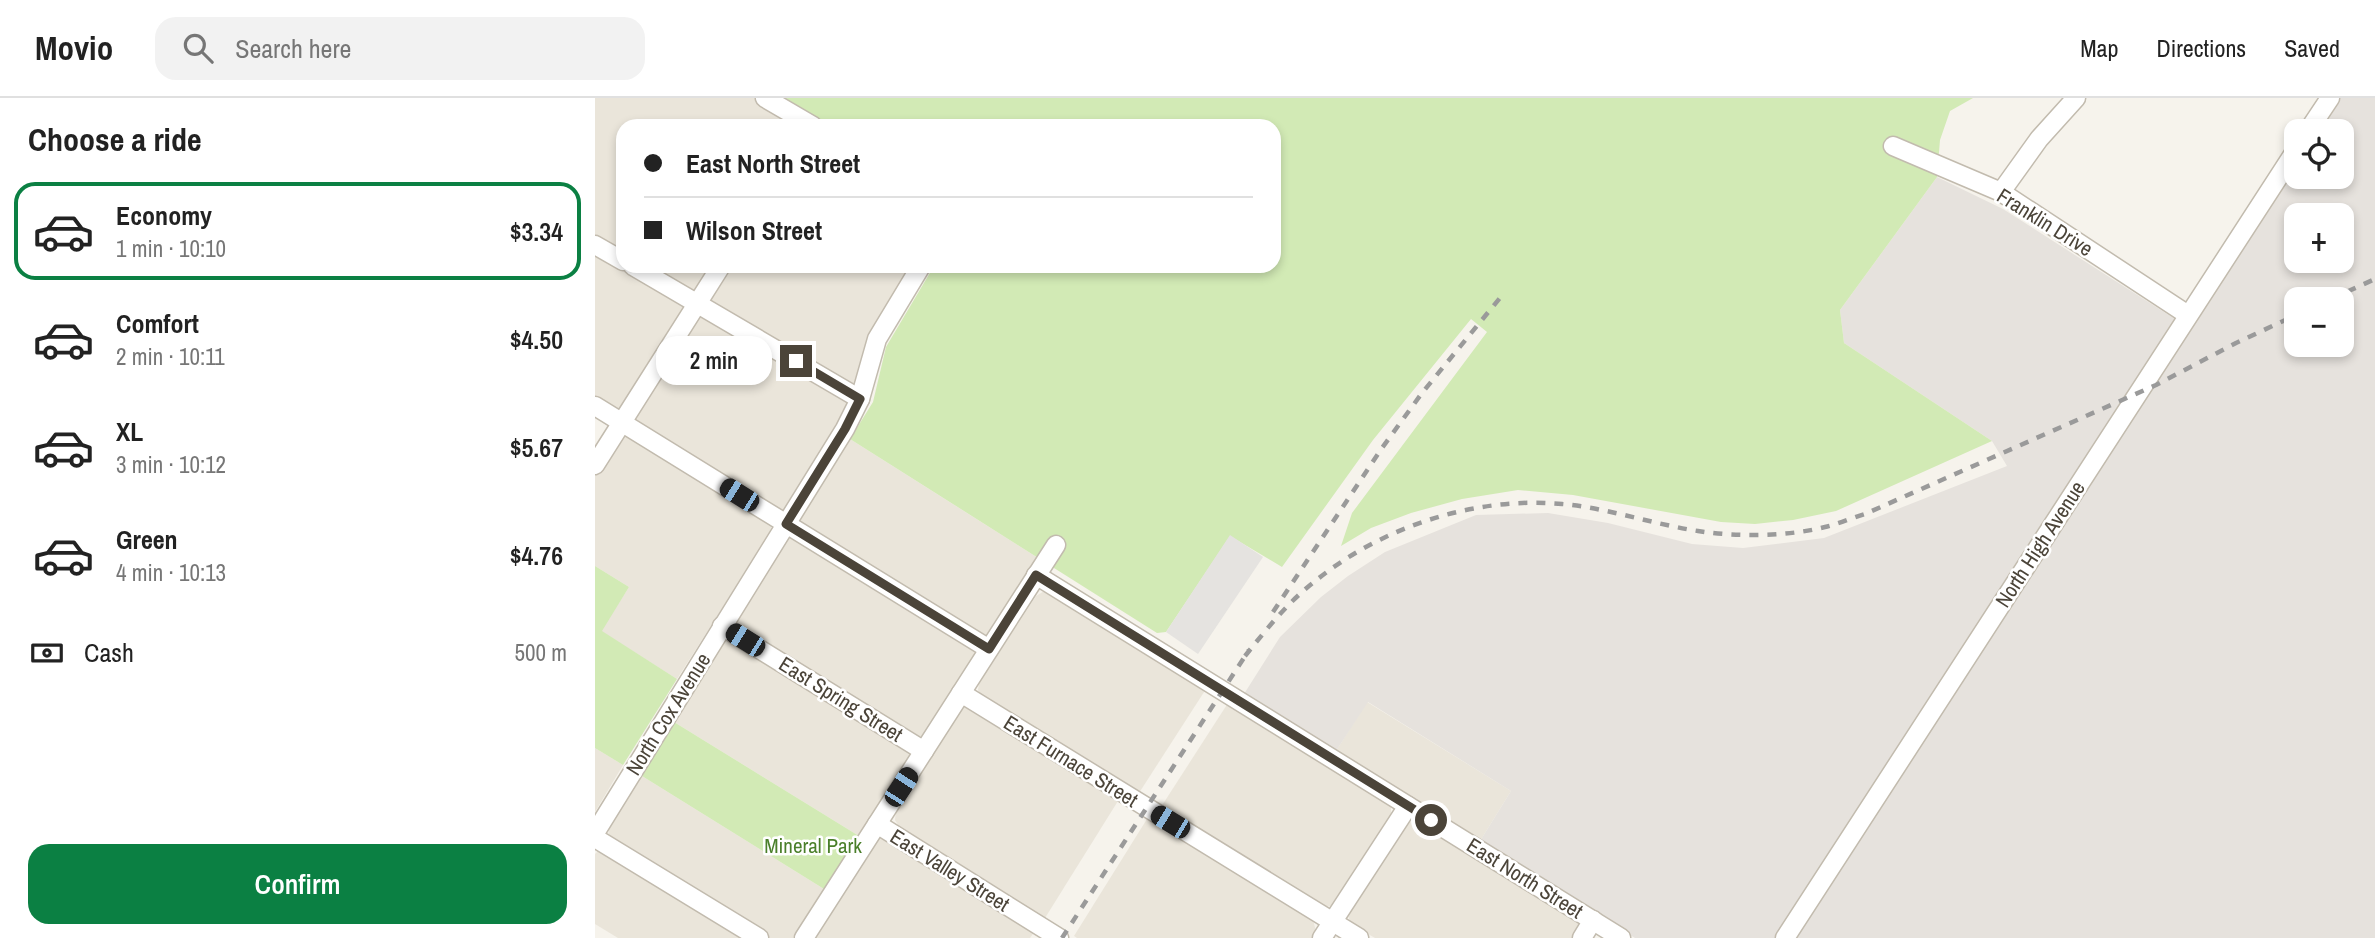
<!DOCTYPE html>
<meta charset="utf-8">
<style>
:root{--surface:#fff;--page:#f2f2f2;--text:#222;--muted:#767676;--line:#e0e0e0;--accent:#0b8043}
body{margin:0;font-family:"Archivo Narrow",sans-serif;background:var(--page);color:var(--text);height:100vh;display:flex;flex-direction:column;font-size:26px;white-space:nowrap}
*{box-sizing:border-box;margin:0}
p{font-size:23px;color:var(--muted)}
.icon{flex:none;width:38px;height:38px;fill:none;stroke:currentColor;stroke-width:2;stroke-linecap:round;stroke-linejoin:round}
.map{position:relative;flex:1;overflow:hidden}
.side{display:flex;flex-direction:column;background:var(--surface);width:595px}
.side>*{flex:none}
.top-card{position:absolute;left:21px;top:21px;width:665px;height:154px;border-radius:21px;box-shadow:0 4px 10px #0003;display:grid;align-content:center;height:154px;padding:0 28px;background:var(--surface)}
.fabs{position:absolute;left:1689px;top:21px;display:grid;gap:14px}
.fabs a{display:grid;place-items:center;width:70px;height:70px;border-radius:14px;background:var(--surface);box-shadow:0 4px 10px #0003;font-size:35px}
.end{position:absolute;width:32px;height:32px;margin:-16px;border:9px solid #4b4439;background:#fff;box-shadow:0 0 0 4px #fff}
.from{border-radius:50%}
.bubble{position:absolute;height:49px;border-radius:21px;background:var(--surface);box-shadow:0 4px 10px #0003;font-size:23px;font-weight:600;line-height:49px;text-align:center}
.car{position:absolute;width:21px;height:42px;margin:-21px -10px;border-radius:9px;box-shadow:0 0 5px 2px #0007;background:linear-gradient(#222 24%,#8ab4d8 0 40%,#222 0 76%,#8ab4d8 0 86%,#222 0)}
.top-card b{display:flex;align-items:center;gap:24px;height:66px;font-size:26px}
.top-card b+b{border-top:2px solid var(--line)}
.top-card i{width:18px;height:18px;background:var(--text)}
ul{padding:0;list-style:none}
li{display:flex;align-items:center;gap:21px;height:98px;margin:0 14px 10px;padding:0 14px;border:4px solid transparent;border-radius:21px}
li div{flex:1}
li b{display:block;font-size:26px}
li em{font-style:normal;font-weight:600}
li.selected{border-color:var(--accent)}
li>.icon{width:63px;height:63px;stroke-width:1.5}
h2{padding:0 28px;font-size:32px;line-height:84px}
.pay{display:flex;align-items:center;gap:18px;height:77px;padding:0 28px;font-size:26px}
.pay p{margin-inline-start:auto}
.action{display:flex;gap:14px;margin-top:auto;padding:14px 28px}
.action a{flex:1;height:80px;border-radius:21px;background:var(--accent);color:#fff;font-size:28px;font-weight:600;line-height:80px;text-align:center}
header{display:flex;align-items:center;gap:42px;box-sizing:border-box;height:98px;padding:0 35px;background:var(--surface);border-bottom:2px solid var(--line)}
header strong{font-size:33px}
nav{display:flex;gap:38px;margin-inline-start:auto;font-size:24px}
.search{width:490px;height:63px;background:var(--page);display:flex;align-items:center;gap:18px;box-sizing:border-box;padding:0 24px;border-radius:21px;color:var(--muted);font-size:26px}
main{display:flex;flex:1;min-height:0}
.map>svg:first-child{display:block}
</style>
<header>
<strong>Movio</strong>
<div class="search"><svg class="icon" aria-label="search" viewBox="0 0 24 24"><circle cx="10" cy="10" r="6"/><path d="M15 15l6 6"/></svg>Search here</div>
<nav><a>Map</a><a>Directions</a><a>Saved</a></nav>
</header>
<main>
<section class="side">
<h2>Choose a ride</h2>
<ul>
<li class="selected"><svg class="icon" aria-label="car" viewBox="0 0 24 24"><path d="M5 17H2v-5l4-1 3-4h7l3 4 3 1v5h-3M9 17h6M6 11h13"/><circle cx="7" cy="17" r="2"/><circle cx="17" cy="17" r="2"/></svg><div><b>Economy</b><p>1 min · 10:10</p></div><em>$3.34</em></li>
<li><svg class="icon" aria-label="car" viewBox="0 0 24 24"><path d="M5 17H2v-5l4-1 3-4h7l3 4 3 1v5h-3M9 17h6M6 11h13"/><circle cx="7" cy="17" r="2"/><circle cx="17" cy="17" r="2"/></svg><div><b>Comfort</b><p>2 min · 10:11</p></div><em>$4.50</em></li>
<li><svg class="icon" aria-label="car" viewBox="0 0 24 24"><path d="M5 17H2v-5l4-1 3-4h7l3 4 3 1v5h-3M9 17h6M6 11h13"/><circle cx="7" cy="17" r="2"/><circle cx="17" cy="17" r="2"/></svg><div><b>XL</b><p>3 min · 10:12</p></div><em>$5.67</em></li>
<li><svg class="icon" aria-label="car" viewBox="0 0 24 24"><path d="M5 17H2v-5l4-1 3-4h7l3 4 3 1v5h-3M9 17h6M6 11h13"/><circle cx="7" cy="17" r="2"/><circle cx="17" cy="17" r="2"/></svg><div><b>Green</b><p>4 min · 10:13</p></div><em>$4.76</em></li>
</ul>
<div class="pay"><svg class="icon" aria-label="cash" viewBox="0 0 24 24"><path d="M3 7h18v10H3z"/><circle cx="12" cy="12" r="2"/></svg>Cash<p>500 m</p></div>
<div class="action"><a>Confirm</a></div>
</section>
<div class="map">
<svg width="1780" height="840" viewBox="0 0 1780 840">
<rect width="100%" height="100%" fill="#f6f3ec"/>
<g fill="#eae5da">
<path d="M 0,0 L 163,0 L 203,28 L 28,28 L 28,168 L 119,168 L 29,311 L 23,313 L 0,301 Z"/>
<path d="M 139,168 L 318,168 L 270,250 L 261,289 L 116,206 L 115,203 Z"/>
<path d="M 106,215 L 252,298 L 256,309 L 187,414 L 40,325 L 41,319 Z"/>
<path d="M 32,336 L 177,426 L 174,437 L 82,581 L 6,533 L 34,489 L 0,468 L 0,378 L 24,340 Z"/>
<path d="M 255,341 L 443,460 L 391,538 L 388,539 L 204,426 L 204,422 Z"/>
<path d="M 197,438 L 380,552 L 378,561 L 327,638 L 319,638 L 143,529 L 141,519 L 193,439 Z"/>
<path d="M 451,492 L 611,591 L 544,695 L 385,596 L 383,592 L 384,585 L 441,498 Z"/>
<path d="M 130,539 L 315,653 L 313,661 L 264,738 L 79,624 Z"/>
<path d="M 772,604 L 916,693 L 885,743 L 741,653 Z"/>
<path d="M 633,605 L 796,706 L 796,717 L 737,808 L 729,809 L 566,709 Z"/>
<path d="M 369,609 L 523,703 L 450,820 L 305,730 L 300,722 L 301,712 L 365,611 Z"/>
<path d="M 0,650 L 28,667 L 0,714 Z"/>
<path d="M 47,678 L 229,791 L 198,840 L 175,840 L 16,742 L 13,738 L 14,731 Z"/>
<path d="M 552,721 L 718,821 L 721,834 L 717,840 L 482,840 L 479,838 Z"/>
<path d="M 822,722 L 984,823 L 984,830 L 978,840 L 780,840 L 756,826 L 753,818 L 754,814 L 813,725 Z"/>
<path d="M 284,740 L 289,741 L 440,833 L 435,840 L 218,840 L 280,741 Z"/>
<path d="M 4,752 L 152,840 L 23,840 L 0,826 L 0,756 Z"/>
</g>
<path fill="#e6e2dd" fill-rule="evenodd" d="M 1745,0 L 1780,0 L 1780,840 L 1040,840 L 885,743 L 916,693 L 773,604 L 741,653 L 649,596 L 685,539 L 726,499 L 753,478 L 790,454 L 881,417 L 953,415 L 1013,425 L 1097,446 L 1148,450 L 1229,440 L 1412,368 L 1397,343 L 1249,245 L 1245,212 L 1342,79 L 1408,111 L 1594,230 L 1701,68 L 1701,79 L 1746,79 L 1746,33 L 1724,33 ZM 1701,117 L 1746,117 L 1746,163 L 1701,163 ZM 1701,201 L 1746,201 L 1746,247 L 1701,247 Z"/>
<g fill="#d2eab5">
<path d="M 188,0 L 1378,0 L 1355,13 L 1345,42 L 1342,79 L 1245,212 L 1249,245 L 1397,343 L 1241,413 L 1198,422 L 1160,426 L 1126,424 L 978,397 L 923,392 L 867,401 L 816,415 L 776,430 L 746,448 L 757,415 L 892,234 L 876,221 L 778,342 L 687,469 L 635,438 L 571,534 L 562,535 L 255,341 L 278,304 L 291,249 L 339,168 L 679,168 L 679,28 L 233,28 Z"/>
<path d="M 0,468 L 34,489 L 7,533 L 82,581 L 28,667 L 0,650 Z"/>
<path d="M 79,624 L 264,738 L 229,791 L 47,678 Z"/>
</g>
<path fill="#e5e3e0" d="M 635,437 L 668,459 L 603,556 L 571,534 Z"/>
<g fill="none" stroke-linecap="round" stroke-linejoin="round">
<g stroke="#c2bbae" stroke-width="21">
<g id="minor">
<path d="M 170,0 L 218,28"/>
<path d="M 1713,33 L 1735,0"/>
<path d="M 1298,48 L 1406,94 L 1593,217"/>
<path d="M 1406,94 L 1444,41 L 1481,0"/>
<path d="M 0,147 L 28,163"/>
<path d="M 38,168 L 265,301"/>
<path d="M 0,308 L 394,551"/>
<path d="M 0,367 L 126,168"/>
<path d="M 441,477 L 1026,840"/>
<path d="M 127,528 L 329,653"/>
<path d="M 366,595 L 764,840"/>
<path d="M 282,726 L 464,840"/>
<path d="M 0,735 L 250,331 L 265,301 L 282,241 L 326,168"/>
<path d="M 0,740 L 164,840"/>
<path d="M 209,840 L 461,447"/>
<path d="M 727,840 L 813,708"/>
<path d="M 987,840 L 998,822"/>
<path d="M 1190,840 L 1701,52"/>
</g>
</g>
<use href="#minor" stroke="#fff" stroke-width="18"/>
<g stroke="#9a9a9a" stroke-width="4.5" stroke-dasharray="9 9" stroke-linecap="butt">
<path d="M 1736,201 L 1780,181"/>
<path d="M 678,514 L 787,350 L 827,295 L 909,195"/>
<path d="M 650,558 C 671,532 692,505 719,484 C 786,429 880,398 967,406 C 1013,410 1057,426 1103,433 C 1143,439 1190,439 1230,429 C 1243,426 1257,420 1270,416 L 1561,287 L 1641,245 L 1701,217"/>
<path d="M 467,840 L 654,552"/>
</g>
</g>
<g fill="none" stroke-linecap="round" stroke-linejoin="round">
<path stroke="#4b4439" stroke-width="9" d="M 201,263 L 265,301 L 250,331 L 191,426 L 394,551 L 441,477 L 836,722"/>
</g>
<g text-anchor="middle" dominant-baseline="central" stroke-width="5" stroke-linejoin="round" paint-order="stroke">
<g font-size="21" fill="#4b4439" stroke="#fff">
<text transform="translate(1450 124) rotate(32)">Franklin Drive</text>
<text transform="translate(1445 446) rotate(-57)">North High Avenue</text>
<text transform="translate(246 601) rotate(32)">East Spring Street</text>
<text transform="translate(73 616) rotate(-58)">North Cox Avenue</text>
<text transform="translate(476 663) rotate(32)">East Furnace Street</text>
<text transform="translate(355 772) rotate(32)">East Valley Street</text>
<text transform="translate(930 780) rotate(32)">East North Street</text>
</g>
<g font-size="21" fill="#4a7f2a" stroke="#fff">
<text x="218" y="747">Mineral Park</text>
</g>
</g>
</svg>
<div class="fabs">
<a><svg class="icon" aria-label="locate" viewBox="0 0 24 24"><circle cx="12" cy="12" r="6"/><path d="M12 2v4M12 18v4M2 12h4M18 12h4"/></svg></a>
<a>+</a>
<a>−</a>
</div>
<i class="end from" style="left:836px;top:722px"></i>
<i class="end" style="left:201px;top:263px"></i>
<div class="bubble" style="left:61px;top:238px;width:116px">2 min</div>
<i class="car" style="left:144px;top:397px;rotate:302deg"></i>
<i class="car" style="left:150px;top:542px;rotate:302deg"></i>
<i class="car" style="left:306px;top:689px;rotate:33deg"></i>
<i class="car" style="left:575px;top:724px;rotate:301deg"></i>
<div class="top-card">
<b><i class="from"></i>East North Street</b>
<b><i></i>Wilson Street</b>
</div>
</div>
</main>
